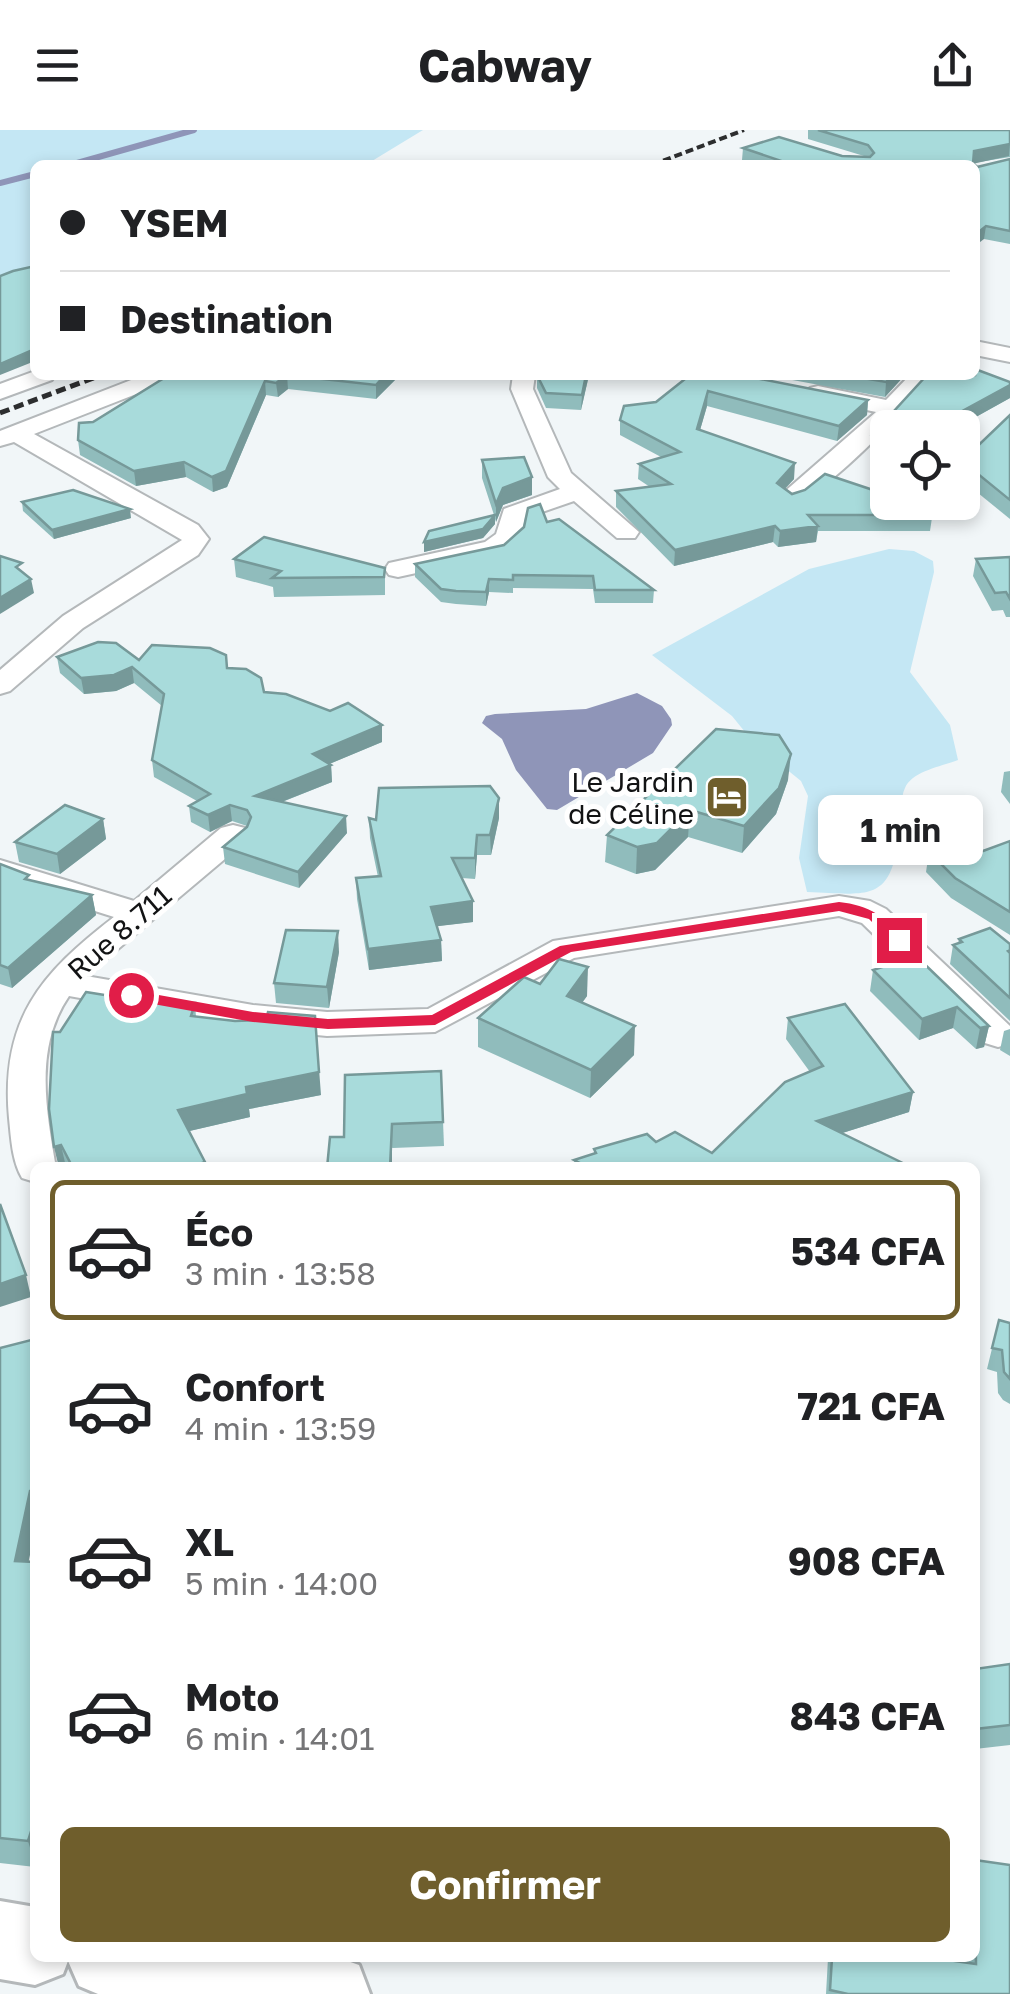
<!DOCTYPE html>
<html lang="fr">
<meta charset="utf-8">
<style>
:root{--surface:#fff;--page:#f6f6f6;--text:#202124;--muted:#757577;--line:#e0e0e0;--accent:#6f5e2c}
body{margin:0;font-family:"Golos Text",sans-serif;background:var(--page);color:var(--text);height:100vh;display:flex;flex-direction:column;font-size:38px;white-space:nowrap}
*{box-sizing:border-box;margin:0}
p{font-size:32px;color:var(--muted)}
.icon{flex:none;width:55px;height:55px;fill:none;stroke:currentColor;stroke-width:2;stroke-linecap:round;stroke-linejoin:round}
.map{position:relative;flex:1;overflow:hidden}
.details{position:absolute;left:30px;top:1032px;width:950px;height:800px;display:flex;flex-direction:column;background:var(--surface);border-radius:15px;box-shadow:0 5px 15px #0003}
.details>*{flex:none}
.guide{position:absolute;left:30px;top:30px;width:950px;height:220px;border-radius:15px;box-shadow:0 5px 15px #0003;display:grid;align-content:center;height:220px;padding:0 30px;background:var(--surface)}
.buttons{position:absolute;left:870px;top:280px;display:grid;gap:20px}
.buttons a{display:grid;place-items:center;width:110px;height:110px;border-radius:15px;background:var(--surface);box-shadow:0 5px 15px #0003;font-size:50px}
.end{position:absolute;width:45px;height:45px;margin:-22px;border:12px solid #e11d48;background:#fff;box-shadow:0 0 0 5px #fff}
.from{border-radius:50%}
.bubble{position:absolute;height:70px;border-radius:15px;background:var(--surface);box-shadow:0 5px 15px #0003;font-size:32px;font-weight:700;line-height:70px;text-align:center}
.guide b{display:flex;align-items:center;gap:35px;height:95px;font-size:38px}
.guide b+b{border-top:2px solid var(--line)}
.guide i{width:25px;height:25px;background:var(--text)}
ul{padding:18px 0 0;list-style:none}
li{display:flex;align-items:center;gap:30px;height:140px;margin:0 20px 15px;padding:0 10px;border:5px solid transparent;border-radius:15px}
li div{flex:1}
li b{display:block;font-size:38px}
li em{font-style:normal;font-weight:700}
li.active{border-color:var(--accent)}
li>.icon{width:90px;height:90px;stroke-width:1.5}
.primary-button{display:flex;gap:20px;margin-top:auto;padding:20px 30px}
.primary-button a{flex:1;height:115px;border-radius:15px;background:var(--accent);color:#fff;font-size:40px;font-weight:700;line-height:115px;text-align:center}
header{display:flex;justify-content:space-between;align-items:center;height:130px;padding:0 30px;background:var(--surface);font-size:45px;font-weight:700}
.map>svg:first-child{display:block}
</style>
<header><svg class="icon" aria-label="menu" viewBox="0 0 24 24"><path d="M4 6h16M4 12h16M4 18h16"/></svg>Cabway<svg class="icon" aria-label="share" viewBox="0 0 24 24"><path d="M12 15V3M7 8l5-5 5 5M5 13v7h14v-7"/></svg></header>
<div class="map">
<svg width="1010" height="1864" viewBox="0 0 1010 1864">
<rect width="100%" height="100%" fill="#f1f6f8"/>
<g fill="#c4e7f4">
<path d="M 0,0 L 423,0 L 372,31 L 355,35 L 35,35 L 35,143 L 0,152 Z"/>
<path d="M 889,419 L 914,421 L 933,431 L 934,442 L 910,542 L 950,595 L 958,630 C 943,636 912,641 905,658 C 900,668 902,686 900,697 C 892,772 874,765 807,762 L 799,728 L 808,666 L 801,651 L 754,613 L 732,586 L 652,525 L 809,439 Z"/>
</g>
<path fill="#8f95b8" d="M 637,563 L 662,576 L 671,589 L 672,595 L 653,623 L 557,680 L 547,679 L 516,640 L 502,609 L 482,593 L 486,586 L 495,584 L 586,579 Z"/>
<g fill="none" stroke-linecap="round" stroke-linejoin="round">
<g stroke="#8f95b8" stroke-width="6">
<path d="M 70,35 L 194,0"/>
<path d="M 0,53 L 35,44"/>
</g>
<g stroke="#b4b8ba" stroke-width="4">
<g id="street">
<path d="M 975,211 L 1010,218 L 1010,232 L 975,225 Z"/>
<path d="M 35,241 L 35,245 L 55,245 L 52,250 L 0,269 L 0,254 Z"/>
<path d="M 144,245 L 175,245 L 172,250 L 34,304 L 198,395 L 209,409 L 198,425 L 83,498 L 10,561 L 0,564 L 0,540 L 63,486 L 182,410 L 14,312 L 0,316 L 0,301 Z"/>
<path d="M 513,245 L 535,245 L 533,259 L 571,343 L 639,402 L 635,408 L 617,408 L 574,371 L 525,388 L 521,407 L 503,424 L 398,447 L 389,445 L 385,439 L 389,433 L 485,412 L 496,404 L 504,379 L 560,359 L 548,347 L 511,259 Z"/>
<path d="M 910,245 L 933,245 C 913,272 814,381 783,373 L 779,368 L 783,363 L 876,282 L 810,268 L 807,263 L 810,258 L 818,256 L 886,270 Z"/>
<path d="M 233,695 L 245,698 L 249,705 L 245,712 L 86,846 L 253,875 L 327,882 L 428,879 L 553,811 L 839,766 L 870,771 L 886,779 L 1010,896 L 1010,914 L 998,917 L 985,913 L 862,793 L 839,786 L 574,828 L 435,902 L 327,906 L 253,899 L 69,866 C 34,917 46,980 56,1038 L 35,1038 L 35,1052 L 22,1048 C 12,1031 11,1008 9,988 C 0,890 41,843 114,787 L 0,751 L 0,730 L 134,771 L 221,698 Z"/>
</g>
</g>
<g stroke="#b4b8ba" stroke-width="6">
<path id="secondary" d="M 0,1771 L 35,1777 L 35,1828 L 339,1828 L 359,1835 L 370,1864 L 98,1864 L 79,1856 L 68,1831 L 63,1844 L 35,1855 L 0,1849 Z"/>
</g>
<use href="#street" fill="#fff" fill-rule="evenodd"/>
<use href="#secondary" fill="#fff" fill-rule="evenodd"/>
<path stroke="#2d2e2f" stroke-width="4" stroke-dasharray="8 4" stroke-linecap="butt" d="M 652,35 L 744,0"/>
<path stroke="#2d2e2f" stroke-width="5" stroke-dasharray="10 5" stroke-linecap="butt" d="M 0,283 L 101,245"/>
</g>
<g fill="#90bcbc">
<path d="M 808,0 L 1010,0 L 1010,27 L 973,33 L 975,35 L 756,35 L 742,30 L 743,18 L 842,26 L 864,26 L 808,9 Z"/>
<path d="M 1010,29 L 1010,114 L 984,109 L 977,37 Z"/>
<path d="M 975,239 L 1010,252 L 1010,268 L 956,298 L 888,298 L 888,324 L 870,320 L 872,305 L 927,245 L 975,245 Z"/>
<path d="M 169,245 L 400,245 L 376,269 L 288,259 L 278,267 L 266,265 L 227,357 L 213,362 L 186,347 L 136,356 L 80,325 L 78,310 L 93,292 Z"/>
<path d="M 537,245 L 589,245 L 581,280 L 546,278 L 537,258 Z"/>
<path d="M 690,245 L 868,270 L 867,285 L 837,311 L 707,276 L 700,300 L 794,349 L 785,359 L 792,364 L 933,381 L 930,401 L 818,401 L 816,412 L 778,417 L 773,412 L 674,436 L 616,377 L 616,361 L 650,357 L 638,349 L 639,334 L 661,327 L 620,305 L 620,290 L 656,272 Z"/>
<path d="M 765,245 L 905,245 L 885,267 Z"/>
<path d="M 1010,285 L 1010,389 L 962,350 L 962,329 Z"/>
<path d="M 482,330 L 532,365 L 503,375 L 496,392 L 495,389 L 495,394 L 483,408 L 424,422 L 424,412 L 494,385 L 482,348 Z"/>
<path d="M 22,372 L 131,388 L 54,409 L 23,381 Z"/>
<path d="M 547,392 L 654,460 L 653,473 L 595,473 L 593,459 L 513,458 L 513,463 L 489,462 L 486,476 L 456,474 L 441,472 L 415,447 L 415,434 L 504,415 Z"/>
<path d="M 1010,427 L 1010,487 L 1006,487 L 1003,480 L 992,481 L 973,446 L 976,429 Z"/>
<path d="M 234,429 L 385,438 L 385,465 L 274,467 L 273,457 L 236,447 Z"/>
<path d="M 57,527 L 139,530 L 227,538 L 264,562 L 382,612 L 329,634 L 331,635 L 332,652 L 282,672 L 347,703 L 299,758 L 225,734 L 223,717 L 247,696 L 232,691 L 210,702 L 191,692 L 189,676 L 197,671 L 154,647 L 152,630 L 162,576 L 134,553 L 116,561 L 84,564 L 60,543 Z"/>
<path d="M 1010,641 L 1010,674 L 1001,662 L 1004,642 Z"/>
<path d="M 788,650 L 776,684 L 742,723 L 688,707 L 655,740 L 636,744 L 605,732 L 607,705 Z"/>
<path d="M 499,668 L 499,688 L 491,725 L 477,725 L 475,749 L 462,748 L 473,771 L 473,792 L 437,796 L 441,810 L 442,831 L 369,840 L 357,769 L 356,748 L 378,747 L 370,708 L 369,688 L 376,690 Z"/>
<path d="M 103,689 L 106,709 L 60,744 L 19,732 L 15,712 Z"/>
<path d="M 1010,711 L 1010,805 L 951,768 L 926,742 L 929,722 L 983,721 Z"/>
<path d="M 0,734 L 30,750 L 92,765 L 96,785 L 12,858 L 0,854 Z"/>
<path d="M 959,809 L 1010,814 L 1010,891 L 950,834 L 953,815 L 958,814 Z"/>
<path d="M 339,822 L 329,878 L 276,873 L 274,853 Z"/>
<path d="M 916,826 L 989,896 L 984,917 L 976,919 L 953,898 L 919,910 L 870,861 L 873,840 Z"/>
<path d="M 540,854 L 587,866 L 582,873 L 634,925 L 590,968 L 478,917 L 478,888 Z"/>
<path d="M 154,873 L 195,873 L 196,887 L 321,965 L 249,979 L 250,987 L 189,1001 L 205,1032 L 206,1038 L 59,1038 L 60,902 Z"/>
<path d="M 788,888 L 913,962 L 909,982 L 842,1003 L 913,1038 L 574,1038 L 574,1030 L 594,1024 L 594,1019 L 656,1012 L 712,1023 L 810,942 L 786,909 Z"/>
<path d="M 1010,899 L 1010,926 L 1000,920 L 1004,901 Z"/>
<path d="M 441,941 L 444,1016 L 393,1018 L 344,1007 Z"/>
<path d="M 999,1190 L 1010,1193 L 1010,1274 L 1003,1270 L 998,1263 L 997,1242 L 987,1239 Z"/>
<path d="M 35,1209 L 35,1400 L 28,1432 L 35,1432 L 35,1737 L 0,1733 L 0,1218 Z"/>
<path d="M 1010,1534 L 1010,1615 L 975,1619 L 975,1539 Z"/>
<path d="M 975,1730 L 1010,1864 L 826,1864 L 828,1828 L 934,1828 L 967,1833 L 967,1828 L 975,1828 Z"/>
</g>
<g fill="#769999">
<path d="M 1010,14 L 1009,26 L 972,34 L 974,21 Z"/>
<path d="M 986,96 L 984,109 L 975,116 L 975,105 Z"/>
<path d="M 35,219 L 35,231 L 0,245 L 0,234 Z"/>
<path d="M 287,245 L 288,259 L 278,267 L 276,253 Z"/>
<path d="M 385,245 L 400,245 L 376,269 L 376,255 Z"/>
<path d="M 586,245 L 589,245 L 581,280 L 582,265 Z"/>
<path d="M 894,245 L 905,245 L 885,267 L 886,252 Z"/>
<path d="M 265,251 L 266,265 L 227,357 L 213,362 L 212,347 Z"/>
<path d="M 1010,255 L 1010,268 L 956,298 L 931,298 Z"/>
<path d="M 708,261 L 707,276 L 696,314 L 697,299 Z"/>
<path d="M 868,270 L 867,285 L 837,311 L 839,296 Z"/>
<path d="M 184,332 L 186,347 L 136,356 L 134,341 Z"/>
<path d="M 795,333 L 794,349 L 775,369 L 777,353 Z"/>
<path d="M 532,347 L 532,365 L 503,375 L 496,392 L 496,374 L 503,358 Z"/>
<path d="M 130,379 L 131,388 L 54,409 L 52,400 Z"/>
<path d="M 495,385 L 495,394 L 483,408 L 424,422 L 424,412 Z"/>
<path d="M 775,396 L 773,412 L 674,436 L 675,420 Z"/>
<path d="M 818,396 L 816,412 L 778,417 L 780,401 Z"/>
<path d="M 31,449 L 34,463 L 0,484 L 0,468 Z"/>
<path d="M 489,449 L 489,462 L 486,476 L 486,462 Z"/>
<path d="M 132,537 L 134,553 L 116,561 L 84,564 L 81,548 Z"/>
<path d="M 382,595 L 382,612 L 315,640 L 313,624 Z"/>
<path d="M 791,624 L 788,650 L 776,684 L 742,723 L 744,696 Z"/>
<path d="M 331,635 L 332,652 L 256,682 L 255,666 Z"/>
<path d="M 499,668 L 499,688 L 491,725 L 490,705 Z"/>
<path d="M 230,675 L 232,691 L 210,702 L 208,685 Z"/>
<path d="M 690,680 L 688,707 L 655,740 L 636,744 L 637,717 Z"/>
<path d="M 346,686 L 347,703 L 299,758 L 298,742 Z"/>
<path d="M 103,689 L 106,709 L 60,744 L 57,724 Z"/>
<path d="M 477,705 L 477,725 L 475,749 L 475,728 Z"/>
<path d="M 92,765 L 96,785 L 12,858 L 8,838 Z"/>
<path d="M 473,771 L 473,792 L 431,797 L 431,777 Z"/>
<path d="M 338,801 L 339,822 L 329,878 L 327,857 Z"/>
<path d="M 441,810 L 442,831 L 369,840 L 368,819 Z"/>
<path d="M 588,837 L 587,866 L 566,894 L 567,866 Z"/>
<path d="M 957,877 L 953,898 L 919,910 L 922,889 Z"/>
<path d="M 315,886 L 321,965 L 249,979 L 250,987 L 181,1003 L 178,980 L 246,957 Z"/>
<path d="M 635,896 L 634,925 L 590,968 L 591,940 Z"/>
<path d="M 989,896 L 984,917 L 976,919 L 980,898 Z"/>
<path d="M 913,962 L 909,982 L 814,1012 L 817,991 Z"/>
<path d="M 392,994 L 392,1038 L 390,1038 Z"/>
<path d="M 61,1015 L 66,1037 L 66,1038 L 59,1038 L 54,1017 Z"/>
<path d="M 205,1032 L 206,1038 L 189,1038 Z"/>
<path d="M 26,1145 L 31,1167 L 0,1177 L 0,1154 Z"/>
<path d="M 30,1361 L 35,1378 L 35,1400 L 23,1459 L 15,1431 Z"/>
<path d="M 35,1689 L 35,1734 L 28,1711 Z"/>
</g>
<g fill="#a8dbdb" stroke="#769999" stroke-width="2.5">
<path d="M 818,0 L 1010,0 L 1010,14 L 974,21 L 973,34 L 975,35 L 793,35 L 743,18 L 779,7 L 842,26 L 870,27 L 874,23 L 868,15 Z"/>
<path d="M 1010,29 L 1010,101 L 986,96 L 975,105 L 975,35 L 977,37 Z"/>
<path d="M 35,136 L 35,219 L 0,234 L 0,146 L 13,141 Z"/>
<path d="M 975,239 L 1010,252 L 1010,255 L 931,298 L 888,298 L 888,309 L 872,305 L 927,245 L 975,245 Z"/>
<path d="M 169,245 L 385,245 L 376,255 L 287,245 L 276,253 L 265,251 L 226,341 L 212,347 L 184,332 L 134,341 L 78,310 L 79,293 L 93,292 Z"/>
<path d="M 537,245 L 586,245 L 582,265 L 546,263 Z"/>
<path d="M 690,245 L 740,245 L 868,270 L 839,296 L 708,261 L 697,299 L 795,333 L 777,353 L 792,364 L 805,360 L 825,344 L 888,365 L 888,372 L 909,372 L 933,381 L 932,385 L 808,385 L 818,396 L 780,401 L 775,396 L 675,420 L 616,361 L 671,354 L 639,334 L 680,322 L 620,290 L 624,276 L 656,272 Z"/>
<path d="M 845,245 L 894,245 L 886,252 Z"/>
<path d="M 1010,285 L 1010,370 L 962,331 Z"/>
<path d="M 524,327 L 532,347 L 503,358 L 496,374 L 482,330 Z"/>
<path d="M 73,360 L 130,379 L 52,400 L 22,372 Z"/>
<path d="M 540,374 L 547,392 L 559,389 L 654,460 L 595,460 L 593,446 L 513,445 L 513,450 L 489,449 L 486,462 L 456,461 L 441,459 L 415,434 L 504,415 L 524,397 L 528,378 Z"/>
<path d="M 495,385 L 483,399 L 424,412 L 429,401 Z"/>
<path d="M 264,407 L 385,438 L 384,447 L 272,448 L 281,441 L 234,429 Z"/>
<path d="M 0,426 L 22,433 L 16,437 L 31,449 L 0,468 Z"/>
<path d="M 1010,427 L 1010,469 L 1006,462 L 995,463 L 976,429 Z"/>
<path d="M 98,512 L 116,513 L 139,530 L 152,515 L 210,518 L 226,525 L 227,538 L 246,539 L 261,548 L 264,562 L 286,564 L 330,581 L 348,573 L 382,595 L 313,624 L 331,635 L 255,666 L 346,686 L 298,742 L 223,717 L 247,697 L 251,687 L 247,680 L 230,675 L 208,685 L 189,676 L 210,664 L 152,630 L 164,564 L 132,537 L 114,545 L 81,548 L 57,527 Z"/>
<path d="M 716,599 L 779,605 L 791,624 L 779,658 L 744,696 L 690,680 L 657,713 L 637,717 L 607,705 Z"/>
<path d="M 490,656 L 499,668 L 490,705 L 477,705 L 475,728 L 452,728 L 473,771 L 431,777 L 441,810 L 368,819 L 356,748 L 381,746 L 369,688 L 376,690 L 379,658 Z"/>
<path d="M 65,675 L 103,689 L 57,724 L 15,712 Z"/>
<path d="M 972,711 L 983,721 L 1010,711 L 1010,782 L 955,748 L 929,722 Z"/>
<path d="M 0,734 L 29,745 L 25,749 L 92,765 L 8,838 L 0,835 Z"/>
<path d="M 990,798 L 1010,814 L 1010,820 L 1008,821 L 1010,823 L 1010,868 L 953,815 L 962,812 L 959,809 Z"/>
<path d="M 286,800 L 338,801 L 327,857 L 274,853 Z"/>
<path d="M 916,826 L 989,896 L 980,898 L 957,877 L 922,889 L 873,840 Z"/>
<path d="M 559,829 L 588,837 L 567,866 L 635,896 L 591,940 L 478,888 L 524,847 L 540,854 Z"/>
<path d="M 86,862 L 154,873 L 195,873 L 191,886 L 235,891 L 266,890 L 268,882 L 315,886 L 319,942 L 246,957 L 247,964 L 178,980 L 205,1032 L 189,1038 L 73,1038 L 61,1015 L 54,1017 L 49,979 L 53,902 L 60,902 Z"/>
<path d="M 845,874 L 913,962 L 817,991 L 913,1038 L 590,1038 L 574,1030 L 596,1023 L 594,1019 L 647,1004 L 656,1012 L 675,1002 L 712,1023 L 785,952 L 823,936 L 788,888 Z"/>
<path d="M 441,941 L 443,992 L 392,994 L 390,1038 L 327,1038 L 330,1007 L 344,1007 L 345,945 Z"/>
<path d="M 0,1074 L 26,1145 L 0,1154 Z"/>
<path d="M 999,1190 L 1010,1193 L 1010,1249 L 1004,1242 L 1002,1220 L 992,1218 Z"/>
<path d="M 35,1209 L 35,1361 L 30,1361 L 15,1431 L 35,1432 L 35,1689 L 28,1711 L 0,1708 L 0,1218 Z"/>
<path d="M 1010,1534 L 1010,1595 L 975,1599 L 975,1539 Z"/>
<path d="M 975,1730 L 1010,1735 L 1010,1864 L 848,1864 L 830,1860 L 832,1828 L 934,1828 L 976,1834 Z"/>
</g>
<path fill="#e11d48" d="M 839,772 C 869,775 886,787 906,810 L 893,813 L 869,789 L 839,781 L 571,822 L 435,895 L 328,899 L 253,892 L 131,870 L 123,865 L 131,860 L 253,882 L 328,889 L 432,885 L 560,816 Z"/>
<defs>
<g id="hotel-square" transform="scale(2.25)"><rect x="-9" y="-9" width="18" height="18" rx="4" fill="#6f5e2c" stroke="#fff"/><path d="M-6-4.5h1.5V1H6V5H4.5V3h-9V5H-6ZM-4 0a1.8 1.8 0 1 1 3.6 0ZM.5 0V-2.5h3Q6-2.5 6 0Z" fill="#fff"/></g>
</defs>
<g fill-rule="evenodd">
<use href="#hotel-square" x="727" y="667"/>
</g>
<g text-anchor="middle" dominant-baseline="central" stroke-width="10" stroke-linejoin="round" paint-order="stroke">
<g font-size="28" fill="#121314" stroke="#fff" text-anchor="end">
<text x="694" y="651">Le Jardin<tspan x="694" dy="32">de Céline</tspan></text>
</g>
<g font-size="28" fill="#121314" stroke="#fff">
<text transform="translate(119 802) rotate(-41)">Rue 8.711</text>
</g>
</g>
</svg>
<div class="buttons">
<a><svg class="icon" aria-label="locate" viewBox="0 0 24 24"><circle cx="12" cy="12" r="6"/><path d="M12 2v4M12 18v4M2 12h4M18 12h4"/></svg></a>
</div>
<i class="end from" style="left:131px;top:865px"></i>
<i class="end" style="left:899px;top:810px"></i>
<div class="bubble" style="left:818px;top:665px;width:165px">1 min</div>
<div class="guide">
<b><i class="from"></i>YSEM</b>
<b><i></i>Destination</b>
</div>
<section class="details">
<ul>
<li class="active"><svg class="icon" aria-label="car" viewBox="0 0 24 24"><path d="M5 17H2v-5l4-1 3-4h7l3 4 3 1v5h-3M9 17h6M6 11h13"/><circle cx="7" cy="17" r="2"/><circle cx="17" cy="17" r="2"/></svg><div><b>Éco</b><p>3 min · 13:58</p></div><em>534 CFA</em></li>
<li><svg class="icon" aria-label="car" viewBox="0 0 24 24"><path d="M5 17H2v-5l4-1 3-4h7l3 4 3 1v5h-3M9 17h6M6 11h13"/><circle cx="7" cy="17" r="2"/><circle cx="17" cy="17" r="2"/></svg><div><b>Confort</b><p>4 min · 13:59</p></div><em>721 CFA</em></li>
<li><svg class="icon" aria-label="car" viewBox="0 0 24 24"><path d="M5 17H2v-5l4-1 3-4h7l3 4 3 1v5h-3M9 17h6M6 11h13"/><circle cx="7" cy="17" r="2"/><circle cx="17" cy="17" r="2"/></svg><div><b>XL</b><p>5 min · 14:00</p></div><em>908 CFA</em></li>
<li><svg class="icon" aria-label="car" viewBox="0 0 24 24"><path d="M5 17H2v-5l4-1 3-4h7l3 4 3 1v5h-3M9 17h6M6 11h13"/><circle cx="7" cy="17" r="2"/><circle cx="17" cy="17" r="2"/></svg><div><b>Moto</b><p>6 min · 14:01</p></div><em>843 CFA</em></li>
</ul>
<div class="primary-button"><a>Confirmer</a></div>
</section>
</div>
